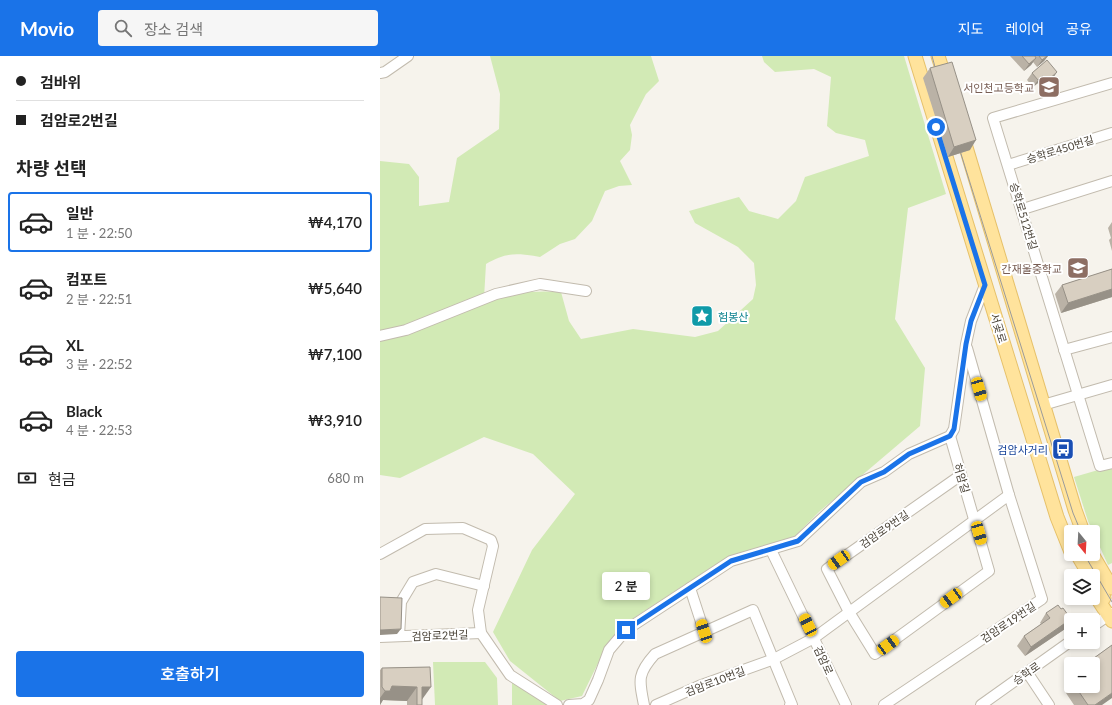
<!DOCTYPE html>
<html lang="ko">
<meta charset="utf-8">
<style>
:root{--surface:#fff;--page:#f6f6f6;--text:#222;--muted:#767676;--line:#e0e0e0;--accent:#1a73e8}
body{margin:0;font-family:Lato,"Noto Sans KR",sans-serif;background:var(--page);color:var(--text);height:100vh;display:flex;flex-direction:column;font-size:15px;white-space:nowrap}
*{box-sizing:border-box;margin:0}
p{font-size:13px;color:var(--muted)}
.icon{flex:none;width:22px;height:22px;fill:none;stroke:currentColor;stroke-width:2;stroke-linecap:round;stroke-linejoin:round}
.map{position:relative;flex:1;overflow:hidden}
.side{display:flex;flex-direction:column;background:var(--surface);width:380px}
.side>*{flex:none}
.guide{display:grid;align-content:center;height:88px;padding:0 16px;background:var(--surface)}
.needle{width:26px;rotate:162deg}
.buttons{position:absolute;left:684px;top:469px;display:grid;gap:8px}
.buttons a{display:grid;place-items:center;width:36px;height:36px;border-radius:4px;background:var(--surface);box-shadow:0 2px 6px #0003;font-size:20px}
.end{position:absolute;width:18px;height:18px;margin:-9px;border:5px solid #1a73e8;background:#fff;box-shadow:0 0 0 2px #fff}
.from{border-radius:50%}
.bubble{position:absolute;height:28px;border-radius:4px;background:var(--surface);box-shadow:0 2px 6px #0003;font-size:13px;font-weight:600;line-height:28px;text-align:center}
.car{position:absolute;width:12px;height:24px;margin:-12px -6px;border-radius:5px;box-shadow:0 0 3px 1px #0007;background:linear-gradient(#f5c518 24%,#345 0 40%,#f5c518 0 76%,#345 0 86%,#f5c518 0)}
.guide b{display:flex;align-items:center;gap:14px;height:38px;font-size:15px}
.guide b+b{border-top:1px solid var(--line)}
.guide i{width:10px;height:10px;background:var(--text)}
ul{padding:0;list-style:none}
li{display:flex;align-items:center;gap:12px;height:60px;margin:0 8px 6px;padding:0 8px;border:2px solid transparent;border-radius:4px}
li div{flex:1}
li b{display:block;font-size:15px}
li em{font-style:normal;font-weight:600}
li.active{border-color:var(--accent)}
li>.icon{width:36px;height:36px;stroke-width:1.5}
h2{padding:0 16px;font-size:18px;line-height:48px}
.pay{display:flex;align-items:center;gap:10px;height:44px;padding:0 16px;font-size:15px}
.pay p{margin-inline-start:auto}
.cta{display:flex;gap:8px;margin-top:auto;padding:8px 16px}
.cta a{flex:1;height:46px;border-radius:4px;background:var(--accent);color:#fff;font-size:16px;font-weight:600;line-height:46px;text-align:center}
header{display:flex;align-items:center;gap:24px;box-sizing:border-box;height:56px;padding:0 20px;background:var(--accent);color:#fff}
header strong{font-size:19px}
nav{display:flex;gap:22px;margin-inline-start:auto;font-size:14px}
.search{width:280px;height:36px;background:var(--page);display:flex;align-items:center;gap:10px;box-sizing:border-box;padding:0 14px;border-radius:4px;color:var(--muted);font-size:15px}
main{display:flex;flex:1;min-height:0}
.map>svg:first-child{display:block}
</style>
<header>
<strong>Movio</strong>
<div class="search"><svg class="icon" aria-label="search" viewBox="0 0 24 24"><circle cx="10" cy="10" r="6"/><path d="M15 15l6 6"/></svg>장소 검색</div>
<nav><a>지도</a><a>레이어</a><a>공유</a></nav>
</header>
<main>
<section class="side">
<div class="guide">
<b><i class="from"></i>검바위</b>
<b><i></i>검암로2번길</b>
</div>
<h2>차량 선택</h2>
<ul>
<li class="active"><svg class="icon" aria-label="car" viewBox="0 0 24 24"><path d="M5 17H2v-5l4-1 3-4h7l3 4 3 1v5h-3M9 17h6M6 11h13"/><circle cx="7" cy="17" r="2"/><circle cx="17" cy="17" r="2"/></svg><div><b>일반</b><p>1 분 · 22:50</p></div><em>₩4,170</em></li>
<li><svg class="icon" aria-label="car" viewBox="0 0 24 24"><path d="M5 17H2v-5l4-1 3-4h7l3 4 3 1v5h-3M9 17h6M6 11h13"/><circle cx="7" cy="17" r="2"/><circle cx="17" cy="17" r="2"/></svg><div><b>컴포트</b><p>2 분 · 22:51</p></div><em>₩5,640</em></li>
<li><svg class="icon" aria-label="car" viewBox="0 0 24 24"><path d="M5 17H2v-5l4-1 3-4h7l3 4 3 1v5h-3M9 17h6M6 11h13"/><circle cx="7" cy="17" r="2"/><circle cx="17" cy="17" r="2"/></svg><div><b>XL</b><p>3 분 · 22:52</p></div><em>₩7,100</em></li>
<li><svg class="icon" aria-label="car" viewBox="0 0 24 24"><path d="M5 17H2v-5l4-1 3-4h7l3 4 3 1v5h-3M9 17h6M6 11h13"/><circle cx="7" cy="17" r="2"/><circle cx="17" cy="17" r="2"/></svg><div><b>Black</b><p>4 분 · 22:53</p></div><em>₩3,910</em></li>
</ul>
<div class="pay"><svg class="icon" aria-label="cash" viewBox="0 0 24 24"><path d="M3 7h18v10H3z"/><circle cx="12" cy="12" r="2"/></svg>현금<p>680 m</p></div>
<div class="cta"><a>호출하기</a></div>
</section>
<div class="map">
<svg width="732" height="649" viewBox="0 0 732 649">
<rect width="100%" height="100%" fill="#f6f3ec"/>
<g fill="#d2eab5">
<path d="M 110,0 L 271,0 L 279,25 L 266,38 L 250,69 L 252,79 L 250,94 L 240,105 L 252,129 L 239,130 L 225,135 L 212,165 L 195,183 L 180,188 L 160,201 C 137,197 126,196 106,208 L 104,242 C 116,244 123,240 134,238 C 150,235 166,235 181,236 L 189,265 L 201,283 L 253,273 L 315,281 L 338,275 L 373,243 L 376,229 L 374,207 L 358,191 L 315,167 L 309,155 L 359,141 L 369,155 L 398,163 L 416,145 L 425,121 L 489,100 L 485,84 L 456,77 L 447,70 L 451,21 L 434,13 L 395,16 L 384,6 L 382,0 L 524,0 L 566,138 L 528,152 L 515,263 L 545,312 L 540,370 L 440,455 L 415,480 L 341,505 L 243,569 L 225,593 L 202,640 L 180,645 L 130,605 L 113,576 L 152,494 L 195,438 L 153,398 L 104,381 L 20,422 L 0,419 L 0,105 L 29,108 L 39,121 L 39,150 L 69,146 L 77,102 L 119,73 L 120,38 Z"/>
<path d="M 732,410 L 732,507 L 728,509 L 708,465 L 694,421 Z"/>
<path d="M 53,606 L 105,606 L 117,622 L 118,649 L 55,649 Z"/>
<path d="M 132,625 L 167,649 L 132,649 Z"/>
</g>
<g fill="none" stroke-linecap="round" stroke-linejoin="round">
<g stroke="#c2bbae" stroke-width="12">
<g id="minor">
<path d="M 0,17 L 5,16 L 28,0"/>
<path d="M 732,27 L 613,62 L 720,410 L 732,407"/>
<path d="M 628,109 L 732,77"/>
<path d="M 643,153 L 732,125"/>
<path d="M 0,280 L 26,274 L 116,238 L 160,228 L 206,235"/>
<path d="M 684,294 L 732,281"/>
<path d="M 663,349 L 732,329"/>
<path d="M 570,380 L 609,515 L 495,598 L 469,556 L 447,513 L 581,419"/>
<path d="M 391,494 L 466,649"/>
<path d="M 0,498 L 45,473 L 83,472 L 111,484 L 113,490 L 98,554 L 101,577 L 130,619 L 177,649"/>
<path d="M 310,532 L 324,575"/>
<path d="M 713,570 L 732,557"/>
<path d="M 19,580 L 21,546 L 33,526 L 56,518 L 104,530"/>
<path d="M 0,581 L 101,577"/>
<path d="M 647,616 L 669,649"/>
<path d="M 189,649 L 203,648 L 209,644 L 218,624 L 229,594 L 246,574 L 351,505 L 418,485 L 481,426 L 504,416 L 529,398 L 570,380 L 574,373 L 586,288 L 591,265 L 605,229"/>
<path d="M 264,649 C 259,624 257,618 275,598 L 373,554 L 412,649 L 410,649"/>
<path d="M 276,649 L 319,630 L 394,603 L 434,582 L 629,439"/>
<path d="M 504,649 L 662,543 L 629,439 L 587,292"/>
<path d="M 601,649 L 691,585"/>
</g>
</g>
<g stroke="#e6c16a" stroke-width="15">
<g id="major">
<path d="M 535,0 L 677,461 L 691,496"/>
<path d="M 558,0 L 566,25"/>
<path d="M 582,78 L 695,454 L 703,476"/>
<path d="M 697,498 L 710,520"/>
<path d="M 712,498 L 732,532"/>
<path d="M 713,525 L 724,542"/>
<path d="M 713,536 L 732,565"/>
</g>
</g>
<use href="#minor" stroke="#fff" stroke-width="10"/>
<use href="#major" stroke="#ffe39c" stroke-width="13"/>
<g stroke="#9a9a9a" stroke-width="1">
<path d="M 552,0 L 558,22"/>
<path d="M 577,85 L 693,457 L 701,476"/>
<path d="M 704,498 L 732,546"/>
</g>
</g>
<g fill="#bab2a6">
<path d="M 630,0 L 668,0 L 664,5 L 657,11 L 653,6 L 651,9 L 644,15 Z"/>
<path d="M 667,4 L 672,24 L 662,32 L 658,27 L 653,31 L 647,24 L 652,17 Z"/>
<path d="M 550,12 L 590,94 L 568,101 L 543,22 Z"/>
<path d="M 732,166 L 732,195 L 729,184 L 731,182 L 728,172 Z"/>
<path d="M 732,213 L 732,241 L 681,257 L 675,238 L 682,229 Z"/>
<path d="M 681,553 L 691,563 L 685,573 L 645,600 L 637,590 L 644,580 L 661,568 L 660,567 L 666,557 Z"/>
<path d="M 732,589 L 722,649 L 694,649 L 686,637 L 691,629 L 691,630 L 713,630 L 713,608 L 709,608 L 714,602 Z"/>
<path d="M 50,611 L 42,643 L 42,649 L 27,649 L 27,645 L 3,644 L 0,649 L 0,614 L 2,612 Z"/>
</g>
<g fill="#979187">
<path d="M 667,0 L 668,0 L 664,5 L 657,11 L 662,4 Z"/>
<path d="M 656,2 L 651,9 L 644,15 L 649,8 Z"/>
<path d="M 677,16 L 672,24 L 662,32 L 667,25 Z"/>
<path d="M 663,20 L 658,27 L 653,31 L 658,24 Z"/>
<path d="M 596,84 L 590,94 L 568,101 L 574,91 Z"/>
<path d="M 732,233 L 732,241 L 681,257 L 688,247 Z"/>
<path d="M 691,563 L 685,573 L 645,600 L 651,591 Z"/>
<path d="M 21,573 L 17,578 L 0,579 L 0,574 Z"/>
<path d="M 12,630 L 37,631 L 27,645 L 3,644 L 0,649 L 0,642 L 5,635 Z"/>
<path d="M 42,631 L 51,631 L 41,645 Z"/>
<path d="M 732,637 L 732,642 L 722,649 L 715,649 Z"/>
</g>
<g fill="#d8cfc1" stroke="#979187">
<path d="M 642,0 L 655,0 L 656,2 L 649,8 Z"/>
<path d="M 659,0 L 667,0 L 662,4 Z"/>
<path d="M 667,4 L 677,16 L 667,25 L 663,20 L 658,24 L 652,17 Z"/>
<path d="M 572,6 L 596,84 L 574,91 L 550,12 Z"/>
<path d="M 732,213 L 732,233 L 688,247 L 682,229 Z"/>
<path d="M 0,541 L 22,542 L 21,573 L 0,574 Z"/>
<path d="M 678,549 L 681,553 L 683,552 L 691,563 L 651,591 L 644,580 L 670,562 L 666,557 Z"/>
<path d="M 732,589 L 732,637 L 715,649 L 708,649 L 695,630 L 713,630 L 713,608 L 710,608 L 710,607 L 715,603 L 714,602 Z"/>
<path d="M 50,611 L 51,631 L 42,631 L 42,649 L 37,649 L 37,631 L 12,630 L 10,635 L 5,635 L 2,631 L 2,612 Z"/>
</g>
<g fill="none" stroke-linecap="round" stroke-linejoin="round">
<path stroke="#1a73e8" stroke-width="5" d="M 246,574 L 351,505 L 418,485 L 481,426 L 504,416 L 529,398 L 570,380 L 574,373 L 586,288 L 591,265 L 605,229 L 556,71"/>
</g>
<defs>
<g id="school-square" transform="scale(1.15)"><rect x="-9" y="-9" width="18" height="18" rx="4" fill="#8d6e63" stroke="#fff"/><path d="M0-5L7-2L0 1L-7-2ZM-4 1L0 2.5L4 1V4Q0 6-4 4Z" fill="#fff"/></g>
<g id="sight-square" transform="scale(1.15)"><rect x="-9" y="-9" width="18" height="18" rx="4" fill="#0f9aa8" stroke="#fff"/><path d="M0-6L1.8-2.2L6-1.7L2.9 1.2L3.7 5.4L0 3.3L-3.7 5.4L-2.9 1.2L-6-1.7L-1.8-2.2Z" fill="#fff"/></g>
<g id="bus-square" transform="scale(1.15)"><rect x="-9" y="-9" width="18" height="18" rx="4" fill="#1a4fb4" stroke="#fff"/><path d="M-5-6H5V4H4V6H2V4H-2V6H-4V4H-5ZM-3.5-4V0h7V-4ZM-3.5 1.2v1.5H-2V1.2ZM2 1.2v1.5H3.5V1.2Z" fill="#fff"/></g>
</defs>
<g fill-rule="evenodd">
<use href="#school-square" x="669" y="31"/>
<use href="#school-square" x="698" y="212"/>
<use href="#sight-square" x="322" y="260"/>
<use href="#bus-square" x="683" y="393"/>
</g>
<g text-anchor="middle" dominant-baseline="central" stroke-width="4" stroke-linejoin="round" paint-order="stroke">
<g font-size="11" fill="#785e54" stroke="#fff" text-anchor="end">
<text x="654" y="31">서인천고등학교</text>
<text x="682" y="212">간재울중학교</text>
</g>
<g font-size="11" fill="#4b4439" stroke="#fff">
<text transform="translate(680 93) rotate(-17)">승학로450번길</text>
<text transform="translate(644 160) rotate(73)">승학로512번길</text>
<text transform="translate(619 272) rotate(73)">서곶로</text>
<text transform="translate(582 422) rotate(73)">허암길</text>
<text transform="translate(504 473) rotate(-35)">검암로9번길</text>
<text transform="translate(628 566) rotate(-34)">검암로19번길</text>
<text transform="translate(60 579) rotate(-2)">검암로2번길</text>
<text transform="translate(444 604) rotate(65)">검암로</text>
<text transform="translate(646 617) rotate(-35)">승학로</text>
<text transform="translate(335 625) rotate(-21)">검암로10번길</text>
</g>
<g font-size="11" fill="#0d838f" stroke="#fff" text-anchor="start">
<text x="338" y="260">험봉산</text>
</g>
<g font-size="11" fill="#164399" stroke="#fff" text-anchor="end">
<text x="668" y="393">검암사거리</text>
</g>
</g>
</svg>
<div class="buttons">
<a><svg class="needle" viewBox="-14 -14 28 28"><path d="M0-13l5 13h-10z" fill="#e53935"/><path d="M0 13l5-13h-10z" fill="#767676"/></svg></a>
<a><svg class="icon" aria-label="layers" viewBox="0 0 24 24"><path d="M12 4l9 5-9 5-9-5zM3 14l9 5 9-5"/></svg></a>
<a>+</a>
<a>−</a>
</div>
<i class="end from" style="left:556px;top:71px"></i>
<i class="end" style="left:246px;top:574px"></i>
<div class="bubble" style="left:222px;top:516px;width:48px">2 분</div>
<i class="car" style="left:599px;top:333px;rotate:164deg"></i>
<i class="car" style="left:599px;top:477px;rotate:164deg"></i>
<i class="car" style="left:459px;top:504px;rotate:235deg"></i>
<i class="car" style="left:571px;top:542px;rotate:234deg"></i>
<i class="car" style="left:428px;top:569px;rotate:334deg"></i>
<i class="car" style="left:324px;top:575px;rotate:342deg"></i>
<i class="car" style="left:508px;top:589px;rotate:54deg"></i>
</div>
</main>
